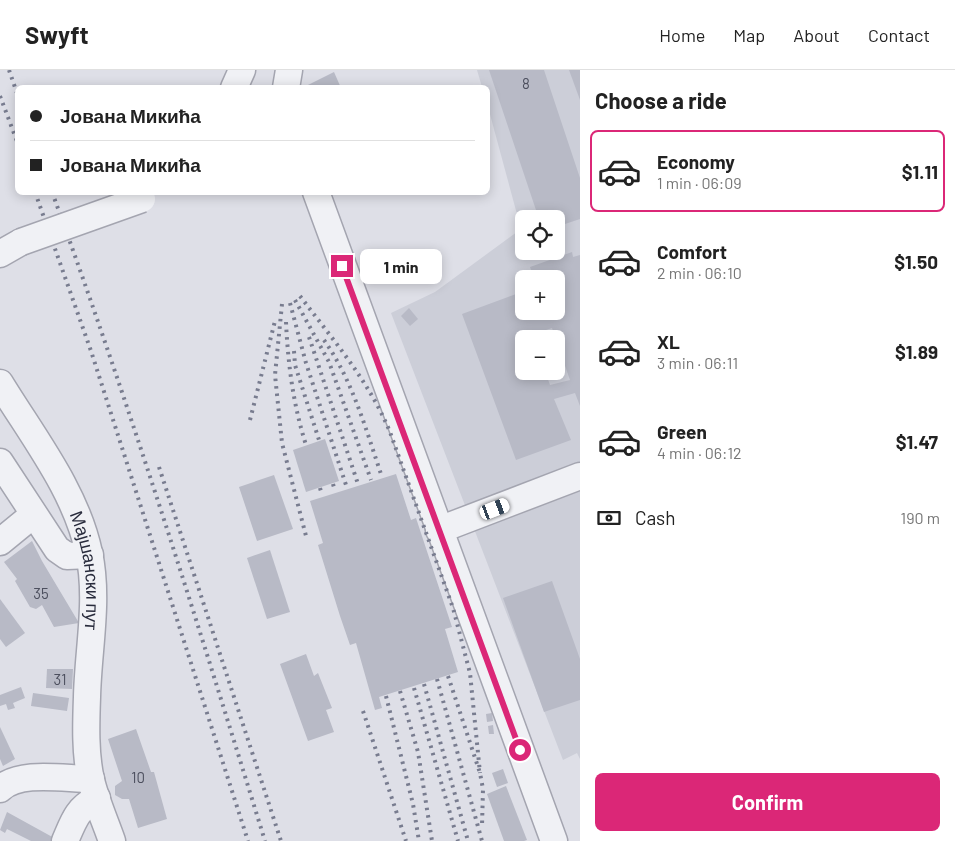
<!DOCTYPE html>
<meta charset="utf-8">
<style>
:root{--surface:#fff;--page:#f6f6f6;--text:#222;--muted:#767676;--line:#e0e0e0;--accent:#db2777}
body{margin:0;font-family:Barlow,sans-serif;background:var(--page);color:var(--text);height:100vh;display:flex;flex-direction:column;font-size:19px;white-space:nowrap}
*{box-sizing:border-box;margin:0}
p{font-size:16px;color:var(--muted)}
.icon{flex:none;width:28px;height:28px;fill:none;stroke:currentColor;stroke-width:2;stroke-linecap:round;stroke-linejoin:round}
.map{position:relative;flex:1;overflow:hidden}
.panel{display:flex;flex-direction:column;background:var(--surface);width:375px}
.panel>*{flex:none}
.top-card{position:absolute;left:15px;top:15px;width:475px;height:110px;border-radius:8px;box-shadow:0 2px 12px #0003;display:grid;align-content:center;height:110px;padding:0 15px;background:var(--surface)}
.tools{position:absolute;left:515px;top:140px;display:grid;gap:10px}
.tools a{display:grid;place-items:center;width:50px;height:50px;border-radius:8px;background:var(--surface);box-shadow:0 2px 12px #0003;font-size:25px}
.end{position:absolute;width:22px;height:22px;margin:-11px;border:6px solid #db2777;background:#fff;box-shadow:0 0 0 2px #fff}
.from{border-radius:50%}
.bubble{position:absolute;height:35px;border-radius:8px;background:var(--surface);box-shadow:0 2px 12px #0003;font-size:16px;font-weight:700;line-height:35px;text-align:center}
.car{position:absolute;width:15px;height:30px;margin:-15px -8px;border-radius:6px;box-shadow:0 0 4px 1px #0007;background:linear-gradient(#fff 24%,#345 0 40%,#fff 0 76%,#345 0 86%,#fff 0)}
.top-card b{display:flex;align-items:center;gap:18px;height:48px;font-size:19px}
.top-card b+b{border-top:1px solid var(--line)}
.top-card i{width:12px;height:12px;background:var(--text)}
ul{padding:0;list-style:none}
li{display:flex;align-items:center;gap:15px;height:82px;margin:0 10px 8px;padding:0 5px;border:2px solid transparent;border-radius:8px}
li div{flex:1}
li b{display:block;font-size:19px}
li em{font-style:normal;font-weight:700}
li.active{border-color:var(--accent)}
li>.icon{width:45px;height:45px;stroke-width:1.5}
h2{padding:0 15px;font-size:22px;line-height:60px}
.pay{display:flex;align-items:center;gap:12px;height:55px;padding:0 15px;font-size:19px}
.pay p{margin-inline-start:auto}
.button{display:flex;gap:10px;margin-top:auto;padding:10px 15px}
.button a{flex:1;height:58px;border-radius:8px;background:var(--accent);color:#fff;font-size:20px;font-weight:700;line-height:58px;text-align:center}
header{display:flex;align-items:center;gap:30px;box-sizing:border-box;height:70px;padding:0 25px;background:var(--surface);border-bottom:1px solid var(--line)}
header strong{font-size:24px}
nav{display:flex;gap:28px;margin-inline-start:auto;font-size:18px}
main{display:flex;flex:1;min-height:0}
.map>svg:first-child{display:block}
</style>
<header>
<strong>Swyft</strong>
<nav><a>Home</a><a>Map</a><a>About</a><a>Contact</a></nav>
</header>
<main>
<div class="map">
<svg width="580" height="771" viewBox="0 0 580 771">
<rect width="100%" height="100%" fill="#dedfe7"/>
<path fill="#ccced8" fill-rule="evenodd" d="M 477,0 L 580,0 L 580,689 L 577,683 L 563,690 L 391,243 L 435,222 L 521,159 L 488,37 L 488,18 L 482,17 ZM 524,149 L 556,149 L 556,181 L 524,181 ZM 524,209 L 556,209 L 556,241 L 524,241 ZM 524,269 L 556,269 L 556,301 L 524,301 Z"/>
<g fill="#b8bac6" fill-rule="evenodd">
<path d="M 489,0 L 544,0 L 580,108 L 580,149 L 556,157 L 556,149 L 539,149 Z"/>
<path d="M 569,0 L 580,0 L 580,30 Z"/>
<path d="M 334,2 L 341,18 L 302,18 Z"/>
<path d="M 572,182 L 573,187 L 580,185 L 580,336 L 575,323 L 554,329 L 571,370 L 516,390 L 462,244 L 516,224 L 521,236 L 524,235 L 524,241 L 556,241 L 556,209 L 534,209 L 530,197 ZM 552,258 L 570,310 L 550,315 L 545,301 L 524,301 L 524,269 L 533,269 L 531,265 Z"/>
<path d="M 409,238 L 418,249 L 410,256 L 401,246 Z"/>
<path d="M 325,369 L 339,411 L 306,422 L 293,380 Z"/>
<path d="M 396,404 L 411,450 L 416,448 L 452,557 L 445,559 L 458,602 L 379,627 L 382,638 L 375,640 L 356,573 L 350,575 L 340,546 L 318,475 L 323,473 L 310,431 Z"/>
<path d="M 274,405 L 293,459 L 257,471 L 239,417 Z"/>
<path d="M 32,471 L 42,491 L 79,553 L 54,557 L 42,535 L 36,539 L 30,537 L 15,511 L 17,509 L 4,492 Z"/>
<path d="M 270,480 L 290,542 L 267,549 L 247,488 Z"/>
<path d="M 552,511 L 580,589 L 580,630 L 544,642 L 503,528 Z"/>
<path d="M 0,529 L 25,563 L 6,577 L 0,569 Z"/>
<path d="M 306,584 L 314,606 L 318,603 L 332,638 L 326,640 L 334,662 L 308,671 L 280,594 Z"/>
<path d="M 47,599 L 73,599 L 72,619 L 46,618 Z"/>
<path d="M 21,617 L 25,628 L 13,633 L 15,638 L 8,640 L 6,634 L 0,636 L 0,625 Z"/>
<path d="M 33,623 L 69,628 L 67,641 L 31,636 Z"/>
<path d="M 492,643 L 493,651 L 487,652 L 486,644 Z"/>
<path d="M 493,655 L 494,664 L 489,664 L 488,656 Z"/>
<path d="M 0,657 L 15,689 L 3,696 L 0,689 Z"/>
<path d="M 136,659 L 151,702 L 154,702 L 167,749 L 138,758 L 129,729 L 122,729 L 115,725 L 115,716 L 122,711 L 108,669 Z"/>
<path d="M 503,699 L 508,713 L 497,717 L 492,703 Z"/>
<path d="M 506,716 L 527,770 L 524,771 L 504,771 L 487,724 Z"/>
<path d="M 7,742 L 56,769 L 55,771 L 31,771 L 7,759 L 5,763 L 0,760 Z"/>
</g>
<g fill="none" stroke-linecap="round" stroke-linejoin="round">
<g stroke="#a4a5b0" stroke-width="29">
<g id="minor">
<path d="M 234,18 L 242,0"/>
<path d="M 286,18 L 289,0"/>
<path d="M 316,122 L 554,771"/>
<path d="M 0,184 L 21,172"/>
<path id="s1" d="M 0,313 C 33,367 76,421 89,483 C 99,530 88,580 87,627 C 86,654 85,684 91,710 C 96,731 105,751 112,771"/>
<path d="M 0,392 L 57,479 L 67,486 L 90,485"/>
<path d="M 439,460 L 580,406"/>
<path d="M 0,472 L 33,445"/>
<path d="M 0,719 C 20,700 64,709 91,709"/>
<path d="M 65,771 C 74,750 77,739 97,728"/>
</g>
</g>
<use href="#minor" stroke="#f0f1f5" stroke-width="26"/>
<g stroke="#787c8f" stroke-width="4" stroke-dasharray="2.5 5" stroke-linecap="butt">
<path d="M 9,0 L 18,26"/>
<path d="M 0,26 L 18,74"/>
<path d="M 35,122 L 91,281 L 248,771"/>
<path d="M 52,122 C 130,336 198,554 265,771"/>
<path d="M 300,226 C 333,270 369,311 390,362 L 453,538 L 470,603 L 480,703"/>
<path d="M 295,230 L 329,292 L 371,410"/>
<path d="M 290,233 L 306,293 L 347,418"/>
<path d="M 282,234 L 275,305 L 282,373 L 306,466"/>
<path d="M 286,252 C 288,294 293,334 306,375"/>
<path d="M 309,267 L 358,414"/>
<path d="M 324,270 C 353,311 366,360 382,407"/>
<path d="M 294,281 L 295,295 L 319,370"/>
<path d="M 250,350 L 275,251"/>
<path d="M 159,397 L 281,771"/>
<path d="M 333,414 L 335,421"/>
<path d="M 320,418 L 322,425"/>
<path d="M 448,606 L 480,703 L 483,719 L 482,756"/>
<path d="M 437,609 L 482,771"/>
<path d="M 424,614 L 468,771"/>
<path d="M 414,618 L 458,771"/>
<path d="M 400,621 L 418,682 L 432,771"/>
<path d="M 386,626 L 413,734 L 419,771"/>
<path d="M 363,641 L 406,771"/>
</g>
<g stroke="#a4a5b0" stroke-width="29" stroke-linecap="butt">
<path id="minor-bridge" d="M 21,172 L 142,129"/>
</g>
<use href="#minor-bridge" stroke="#f0f1f5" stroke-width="26"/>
</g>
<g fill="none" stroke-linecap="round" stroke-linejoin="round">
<path stroke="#db2777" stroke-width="6" d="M 342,196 L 520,680"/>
</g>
<g text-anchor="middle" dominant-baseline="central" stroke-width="5" stroke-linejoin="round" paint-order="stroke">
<g font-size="15" fill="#4c4f5e">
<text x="526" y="13">8</text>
<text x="41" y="523">35</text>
<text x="60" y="609">31</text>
<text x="138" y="707">10</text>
</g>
<g font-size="18" fill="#282b3c" stroke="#edeef4">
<text stroke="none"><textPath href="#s1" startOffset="210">Мајшански пут</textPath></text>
</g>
</g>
</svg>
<div class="tools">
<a><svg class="icon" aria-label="locate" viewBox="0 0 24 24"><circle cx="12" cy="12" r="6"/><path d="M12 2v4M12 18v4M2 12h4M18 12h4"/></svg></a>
<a>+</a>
<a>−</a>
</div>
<i class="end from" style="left:520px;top:680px"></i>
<i class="end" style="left:342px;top:196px"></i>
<div class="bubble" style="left:360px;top:179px;width:82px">1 min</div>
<i class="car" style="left:495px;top:439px;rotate:69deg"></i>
<div class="top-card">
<b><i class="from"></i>Јована Микића</b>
<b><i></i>Јована Микића</b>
</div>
</div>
<section class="panel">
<h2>Choose a ride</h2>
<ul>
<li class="active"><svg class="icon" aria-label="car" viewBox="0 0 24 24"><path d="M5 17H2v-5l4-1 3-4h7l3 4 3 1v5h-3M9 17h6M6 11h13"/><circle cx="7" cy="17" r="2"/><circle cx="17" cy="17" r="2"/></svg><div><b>Economy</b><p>1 min · 06:09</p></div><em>$1.11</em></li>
<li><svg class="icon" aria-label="car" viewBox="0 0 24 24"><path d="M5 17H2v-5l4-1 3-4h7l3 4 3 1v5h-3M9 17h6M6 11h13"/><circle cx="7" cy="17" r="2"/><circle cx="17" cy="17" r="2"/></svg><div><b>Comfort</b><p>2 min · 06:10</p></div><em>$1.50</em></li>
<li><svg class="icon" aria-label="car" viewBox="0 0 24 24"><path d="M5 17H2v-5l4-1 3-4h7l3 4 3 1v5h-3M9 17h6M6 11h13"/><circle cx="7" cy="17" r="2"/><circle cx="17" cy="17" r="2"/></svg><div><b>XL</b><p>3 min · 06:11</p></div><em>$1.89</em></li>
<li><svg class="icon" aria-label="car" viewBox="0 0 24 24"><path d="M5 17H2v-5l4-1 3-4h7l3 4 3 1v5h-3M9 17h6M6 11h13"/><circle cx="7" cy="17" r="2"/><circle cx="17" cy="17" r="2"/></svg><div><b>Green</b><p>4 min · 06:12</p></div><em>$1.47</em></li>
</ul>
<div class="pay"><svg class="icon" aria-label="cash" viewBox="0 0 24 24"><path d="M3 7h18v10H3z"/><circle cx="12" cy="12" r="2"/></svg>Cash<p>190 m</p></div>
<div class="button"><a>Confirm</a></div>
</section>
</main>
